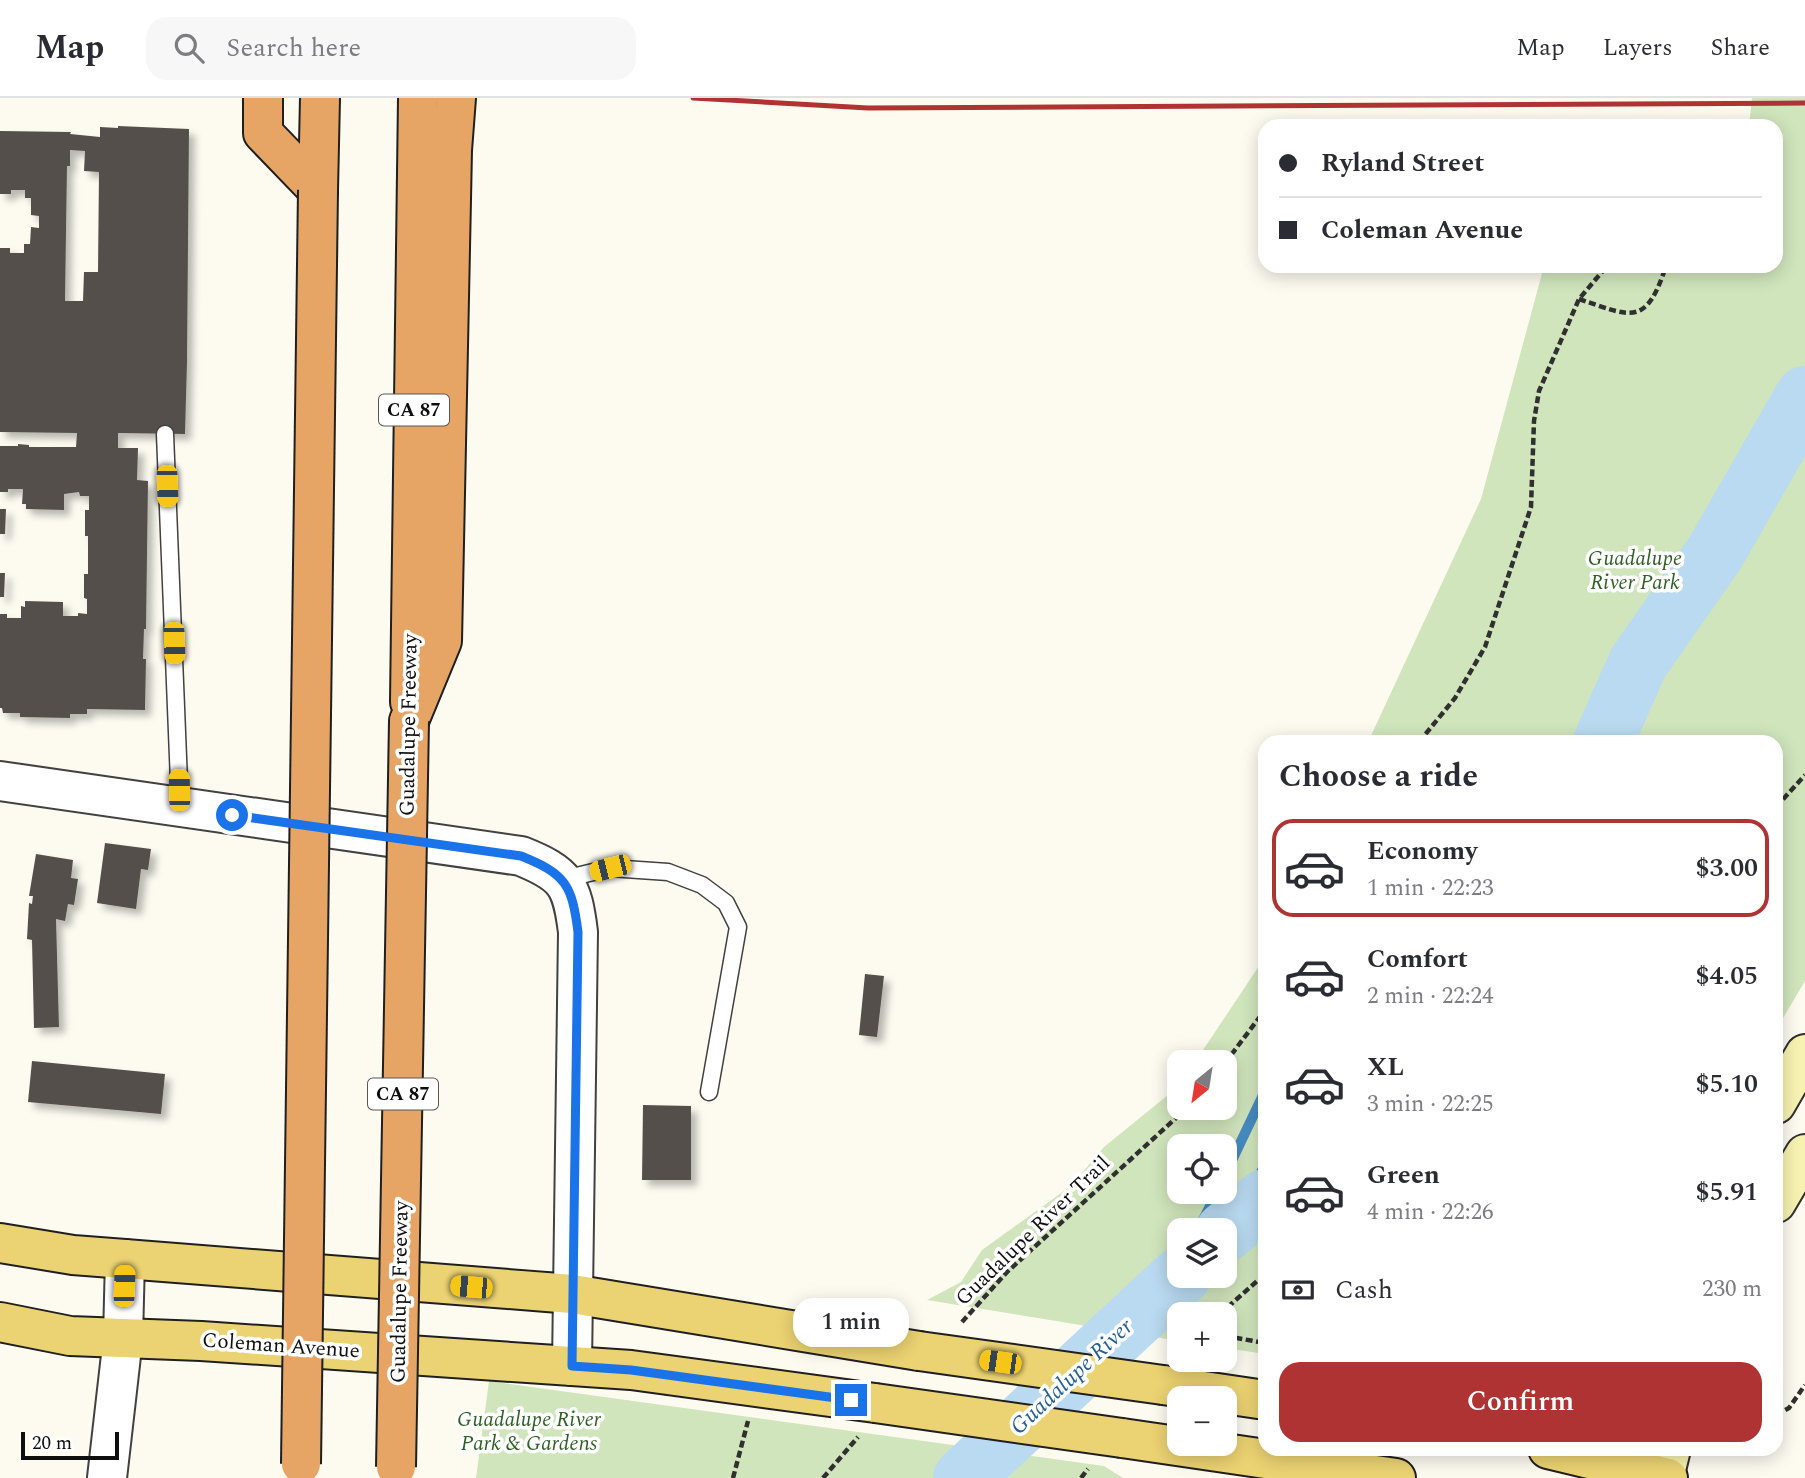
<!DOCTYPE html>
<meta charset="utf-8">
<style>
:root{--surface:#fff;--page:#f7f7f7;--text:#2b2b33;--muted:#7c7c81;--line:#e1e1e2;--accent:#b03334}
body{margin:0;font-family:Spectral,serif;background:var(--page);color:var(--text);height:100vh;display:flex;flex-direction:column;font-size:26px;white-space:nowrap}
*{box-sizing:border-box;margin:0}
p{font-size:23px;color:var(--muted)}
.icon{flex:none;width:38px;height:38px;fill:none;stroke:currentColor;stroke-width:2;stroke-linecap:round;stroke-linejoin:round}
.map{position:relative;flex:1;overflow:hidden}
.details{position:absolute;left:1258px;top:637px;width:525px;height:721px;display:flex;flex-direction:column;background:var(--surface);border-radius:21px;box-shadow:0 4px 18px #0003}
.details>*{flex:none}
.banner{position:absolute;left:1258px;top:21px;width:525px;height:154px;border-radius:21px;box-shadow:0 4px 18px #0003;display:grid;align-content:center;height:154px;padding:0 21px;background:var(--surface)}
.needle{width:46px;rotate:210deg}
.buttons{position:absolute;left:1167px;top:952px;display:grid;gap:14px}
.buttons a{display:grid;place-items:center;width:70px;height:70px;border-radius:14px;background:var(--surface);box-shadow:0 4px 18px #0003;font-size:35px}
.scale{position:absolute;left:21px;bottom:18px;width:98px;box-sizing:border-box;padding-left:7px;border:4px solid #0e0e0e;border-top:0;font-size:19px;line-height:24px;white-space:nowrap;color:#0e0e0e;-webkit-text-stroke:5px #fff;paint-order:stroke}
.end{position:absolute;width:32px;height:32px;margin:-16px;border:9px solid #1a73e8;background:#fff;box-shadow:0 0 0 4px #fff}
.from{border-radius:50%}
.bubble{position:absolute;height:49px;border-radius:21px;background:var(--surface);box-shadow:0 4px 18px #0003;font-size:23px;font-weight:600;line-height:49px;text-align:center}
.car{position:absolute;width:21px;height:42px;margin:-21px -10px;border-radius:9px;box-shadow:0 0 5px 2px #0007;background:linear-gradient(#f5c518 24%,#345 0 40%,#f5c518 0 76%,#345 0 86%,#f5c518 0)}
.banner b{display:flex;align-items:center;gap:24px;height:66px;font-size:26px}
.banner b+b{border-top:2px solid var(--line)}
.banner i{width:18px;height:18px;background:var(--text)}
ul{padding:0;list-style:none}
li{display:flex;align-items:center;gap:21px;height:98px;margin:0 14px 10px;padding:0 7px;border:4px solid transparent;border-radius:21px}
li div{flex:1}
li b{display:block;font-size:26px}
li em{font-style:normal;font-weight:600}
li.active{border-color:var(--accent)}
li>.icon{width:63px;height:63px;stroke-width:1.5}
h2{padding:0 21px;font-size:32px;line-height:84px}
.pay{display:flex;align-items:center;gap:18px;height:77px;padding:0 21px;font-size:26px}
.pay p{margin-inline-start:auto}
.button{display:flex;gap:14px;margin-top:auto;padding:14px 21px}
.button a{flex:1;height:80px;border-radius:21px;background:var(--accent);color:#fff;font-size:28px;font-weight:600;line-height:80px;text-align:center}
header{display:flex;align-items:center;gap:42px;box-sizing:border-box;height:98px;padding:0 35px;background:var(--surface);border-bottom:2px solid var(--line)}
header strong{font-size:33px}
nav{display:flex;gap:38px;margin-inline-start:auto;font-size:24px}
.search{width:490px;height:63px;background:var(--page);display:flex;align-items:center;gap:18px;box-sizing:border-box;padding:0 24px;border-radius:21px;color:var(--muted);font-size:26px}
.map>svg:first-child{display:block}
</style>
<header>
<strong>Map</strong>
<div class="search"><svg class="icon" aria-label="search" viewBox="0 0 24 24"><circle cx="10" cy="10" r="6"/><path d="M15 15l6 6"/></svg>Search here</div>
<nav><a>Map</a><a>Layers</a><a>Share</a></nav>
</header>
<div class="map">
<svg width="1805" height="1380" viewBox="0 0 1805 1380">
<defs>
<filter id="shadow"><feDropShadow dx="6" dy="6" stdDeviation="3.5" flood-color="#0004"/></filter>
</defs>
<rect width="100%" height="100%" fill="#fdfbf0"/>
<g fill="#d0e5bc" fill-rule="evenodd">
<path d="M 1752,0 L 1805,0 L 1805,883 L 1776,932 L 1776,644 L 1368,644 L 1481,401 L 1544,168 L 1776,168 L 1776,28 L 1749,28 Z"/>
<path d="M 1265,859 L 1265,1256 L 1225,1250 L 1225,1216 L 1180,1216 L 1179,1243 L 927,1202 L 961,1184 L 982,1152 L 1071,1088 L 1104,1049 L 1179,988 L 1180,1010 L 1225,1010 L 1225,964 L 1195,964 ZM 1180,1048 L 1225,1048 L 1225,1094 L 1180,1094 ZM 1180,1132 L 1225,1132 L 1225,1178 L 1180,1178 Z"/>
<path d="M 489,1283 L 1104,1368 L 1123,1380 L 476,1380 Z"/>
</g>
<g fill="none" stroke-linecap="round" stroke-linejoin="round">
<g stroke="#478bc0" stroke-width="10">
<path d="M 1225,1077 L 1265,993"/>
<path d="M 1230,1129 L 1265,1067"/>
<path d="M 1198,1132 L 1217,1094"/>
<path d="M 1172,1187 L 1180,1171"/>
</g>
<g stroke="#b9daf0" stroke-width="60">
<path d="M 1603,644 L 1638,565 L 1715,455 L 1805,298"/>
<path d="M 1225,1134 L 1265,1101"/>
<path d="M 963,1380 L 1181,1178"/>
</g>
</g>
<g fill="#554f4b" fill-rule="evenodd" filter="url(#shadow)">
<path d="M 118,28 L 189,31 L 187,264 L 185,336 L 118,335 L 118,350 L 138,350 L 137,382 L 148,383 L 146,531 L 144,531 L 143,561 L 146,561 L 145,612 L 87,611 L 87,616 L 70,616 L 70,620 L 20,619 L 20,615 L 3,615 L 2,610 L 0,610 L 0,516 L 7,516 L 7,520 L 21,520 L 21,508 L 25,509 L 25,503 L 63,504 L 63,518 L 78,518 L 78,515 L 87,516 L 87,501 L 84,500 L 84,476 L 88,476 L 88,438 L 85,438 L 85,412 L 89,412 L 89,398 L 80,398 L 79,394 L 64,396 L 64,412 L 26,411 L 26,406 L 22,406 L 23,391 L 8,391 L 8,394 L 0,394 L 0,348 L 18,348 L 18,346 L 29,347 L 29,349 L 76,349 L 77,335 L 0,334 L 0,150 L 10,150 L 10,155 L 24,155 L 24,146 L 30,146 L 31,129 L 39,130 L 39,118 L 31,117 L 31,100 L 25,100 L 25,92 L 11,92 L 11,96 L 0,96 L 0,33 L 71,34 L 70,36 L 100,39 L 100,29 L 118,30 ZM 70,52 L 85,53 L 84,73 L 99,74 L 98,174 L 84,174 L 83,203 L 65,203 L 67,68 L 70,68 Z"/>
<path d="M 0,411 L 6,411 L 5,436 L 0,436 Z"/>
<path d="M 0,475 L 5,475 L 4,499 L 0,499 Z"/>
<path d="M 105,745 L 151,751 L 148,772 L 141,771 L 136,811 L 97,805 Z"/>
<path d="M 36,756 L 73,762 L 71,780 L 78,781 L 74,807 L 68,806 L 65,823 L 56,821 L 59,929 L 34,930 L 32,842 L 27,841 L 29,805 L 32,806 L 33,798 L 29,798 Z"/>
<path d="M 865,876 L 884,878 L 877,939 L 859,937 Z"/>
<path d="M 32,963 L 165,976 L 161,1016 L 28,1004 Z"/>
<path d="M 643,1007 L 691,1008 L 691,1082 L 642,1082 Z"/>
</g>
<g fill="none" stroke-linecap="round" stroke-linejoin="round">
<g stroke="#414141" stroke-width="19">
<g id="service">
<path d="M 165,336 L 180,709"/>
<path d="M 564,781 L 610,770 L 668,774 L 702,787 L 726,805 L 738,829 L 709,994"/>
</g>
</g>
<g stroke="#414141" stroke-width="42">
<g id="tertiary">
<path d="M 0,683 L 521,758 C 566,776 572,786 578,834 L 572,1268"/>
<path d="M 107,1380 L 123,1240 L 125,1161"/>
</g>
</g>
<g stroke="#303030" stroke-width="42">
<g id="secondary">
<path d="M 1776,1006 L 1805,956"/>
<path d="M 1776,1105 L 1805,1056"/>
<path d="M 1664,1380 L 1671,1351"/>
</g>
</g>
<g stroke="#1f1f1f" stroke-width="42">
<g id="primary">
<path d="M 0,1145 L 73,1157 L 125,1161 L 572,1196 L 919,1253"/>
<path d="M 0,1224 L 70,1238 L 201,1243 L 631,1272 L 875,1305"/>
<path d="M 1163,1287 L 1265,1302"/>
<path d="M 1122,1340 L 1396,1380"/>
<path d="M 1548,1351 L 1668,1380"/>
</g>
</g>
<g stroke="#1f1f1f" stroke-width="42">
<g id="motorway">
<path d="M 263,0 L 263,35 L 318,92"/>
<path d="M 318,92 L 320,0"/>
<path d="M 410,604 L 418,0"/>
<path d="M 409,623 L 442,543 L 452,52 L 456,0"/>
</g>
</g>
<g stroke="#303030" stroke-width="4.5" stroke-dasharray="7 3.5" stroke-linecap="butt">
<path d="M 1579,201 C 1632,219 1646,229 1666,168"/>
<path d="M 1419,644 L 1455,600 L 1485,549 L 1531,409 L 1534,323 L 1539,293 L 1579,201 L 1607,168"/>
<path d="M 1776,709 L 1805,677"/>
<path d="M 1225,965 L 1265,912"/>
<path d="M 1220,1216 L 1265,1176"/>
<path d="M 962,1224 L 1007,1174 L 1187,1010"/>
<path d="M 1225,1238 L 1265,1245"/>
<path d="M 1776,1317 L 1789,1310 L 1805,1287"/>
<path d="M 733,1380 L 748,1323"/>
<path d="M 823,1380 L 858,1339"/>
<path d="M 1081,1380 L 1088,1371"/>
</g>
<use href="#service" stroke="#fff" stroke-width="16"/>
<use href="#tertiary" stroke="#fff" stroke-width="38"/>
<use href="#secondary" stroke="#f7f2b1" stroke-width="38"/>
<use href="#primary" stroke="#ebd272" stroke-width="38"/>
<use href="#motorway" stroke="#e6a565" stroke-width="38"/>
<path stroke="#b03334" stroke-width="5" d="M 693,0 L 868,10 L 1805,5"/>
<g stroke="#1f1f1f" stroke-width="42" stroke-linecap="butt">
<g id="primary-bridge">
<path d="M 919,1253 L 1163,1287"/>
<path d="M 875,1305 L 1122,1340"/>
</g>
</g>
<g stroke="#1f1f1f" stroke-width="42" stroke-linecap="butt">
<g id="motorway-bridge">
<path d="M 301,1366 L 318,92"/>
<path d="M 396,1369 L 409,623"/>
</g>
</g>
<use href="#primary-bridge" stroke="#ebd272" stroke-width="38"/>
<use href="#motorway-bridge" stroke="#e6a565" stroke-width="38"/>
</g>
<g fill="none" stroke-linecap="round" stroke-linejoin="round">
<path stroke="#1a73e8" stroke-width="9" d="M 232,717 L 521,758 C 566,776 572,787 578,834 L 572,1268 L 631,1272 L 851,1302"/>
</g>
<g text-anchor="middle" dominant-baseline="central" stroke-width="7" stroke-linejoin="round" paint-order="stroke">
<g fill="#fff" stroke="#565656" stroke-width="2">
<rect x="379" y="296.5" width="70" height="31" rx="5"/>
<rect x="368" y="980.5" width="70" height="31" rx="5"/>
</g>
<g font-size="19" font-weight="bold" fill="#0e0e0e">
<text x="414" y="312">CA 87</text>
<text x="403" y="996">CA 87</text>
</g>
<g font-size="21" font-style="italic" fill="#2e5f24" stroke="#fff">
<text x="1635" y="461">Guadalupe<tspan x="1635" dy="24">River Park</tspan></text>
<text x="529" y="1322">Guadalupe River<tspan x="529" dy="24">Park &amp; Gardens</tspan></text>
</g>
<g font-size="21" fill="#0e0e0e" stroke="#fff">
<text transform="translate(409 627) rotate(-89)">Guadalupe Freeway</text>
<text transform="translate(1033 1133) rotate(-44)">Guadalupe River Trail</text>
<text transform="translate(400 1194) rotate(-89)">Guadalupe Freeway</text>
<text transform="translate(281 1248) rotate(4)">Coleman Avenue</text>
</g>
<g font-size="23" font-style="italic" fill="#235e94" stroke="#fff">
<text transform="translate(1072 1279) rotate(-43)">Guadalupe River</text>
</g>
</g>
</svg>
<div class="buttons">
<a><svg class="needle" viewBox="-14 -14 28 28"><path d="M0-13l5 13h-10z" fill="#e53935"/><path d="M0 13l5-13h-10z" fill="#7c7c81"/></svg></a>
<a><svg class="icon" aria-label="locate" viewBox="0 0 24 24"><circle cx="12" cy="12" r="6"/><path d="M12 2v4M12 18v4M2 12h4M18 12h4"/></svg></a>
<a><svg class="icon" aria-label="layers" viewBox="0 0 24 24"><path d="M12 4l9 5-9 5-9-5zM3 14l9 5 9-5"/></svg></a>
<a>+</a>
<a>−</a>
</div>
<div class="scale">20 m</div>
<i class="end from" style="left:232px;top:717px"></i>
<i class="end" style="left:851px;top:1302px"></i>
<div class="bubble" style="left:793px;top:1200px;width:116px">1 min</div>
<i class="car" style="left:167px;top:388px;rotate:178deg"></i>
<i class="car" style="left:174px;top:545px;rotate:178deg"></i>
<i class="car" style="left:179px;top:692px;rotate:359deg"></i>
<i class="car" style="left:610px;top:770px;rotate:256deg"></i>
<i class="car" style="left:124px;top:1188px;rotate:2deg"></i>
<i class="car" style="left:471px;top:1189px;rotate:275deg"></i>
<i class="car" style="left:1000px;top:1264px;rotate:278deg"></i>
<div class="banner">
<b><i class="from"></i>Ryland Street</b>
<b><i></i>Coleman Avenue</b>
</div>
<section class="details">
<h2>Choose a ride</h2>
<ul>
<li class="active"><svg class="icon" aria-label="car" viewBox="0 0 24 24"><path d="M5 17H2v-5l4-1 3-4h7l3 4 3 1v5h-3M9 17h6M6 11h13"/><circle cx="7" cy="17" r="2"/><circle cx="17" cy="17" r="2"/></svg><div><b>Economy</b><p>1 min · 22:23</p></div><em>$3.00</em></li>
<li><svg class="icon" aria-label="car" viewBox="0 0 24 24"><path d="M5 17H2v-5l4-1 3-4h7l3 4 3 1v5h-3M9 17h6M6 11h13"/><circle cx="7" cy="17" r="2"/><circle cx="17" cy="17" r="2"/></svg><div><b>Comfort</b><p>2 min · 22:24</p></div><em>$4.05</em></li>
<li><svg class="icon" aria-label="car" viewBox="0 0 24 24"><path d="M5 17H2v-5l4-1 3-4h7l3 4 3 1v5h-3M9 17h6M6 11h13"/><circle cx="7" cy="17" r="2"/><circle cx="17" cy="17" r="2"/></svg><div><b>XL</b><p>3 min · 22:25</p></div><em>$5.10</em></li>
<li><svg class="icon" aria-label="car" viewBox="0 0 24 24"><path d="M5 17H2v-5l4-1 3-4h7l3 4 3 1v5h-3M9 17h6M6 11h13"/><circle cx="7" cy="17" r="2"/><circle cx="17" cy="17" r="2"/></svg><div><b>Green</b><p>4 min · 22:26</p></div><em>$5.91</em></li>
</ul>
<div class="pay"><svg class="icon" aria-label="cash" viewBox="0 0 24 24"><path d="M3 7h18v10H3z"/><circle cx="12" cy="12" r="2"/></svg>Cash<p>230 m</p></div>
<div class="button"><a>Confirm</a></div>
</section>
</div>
